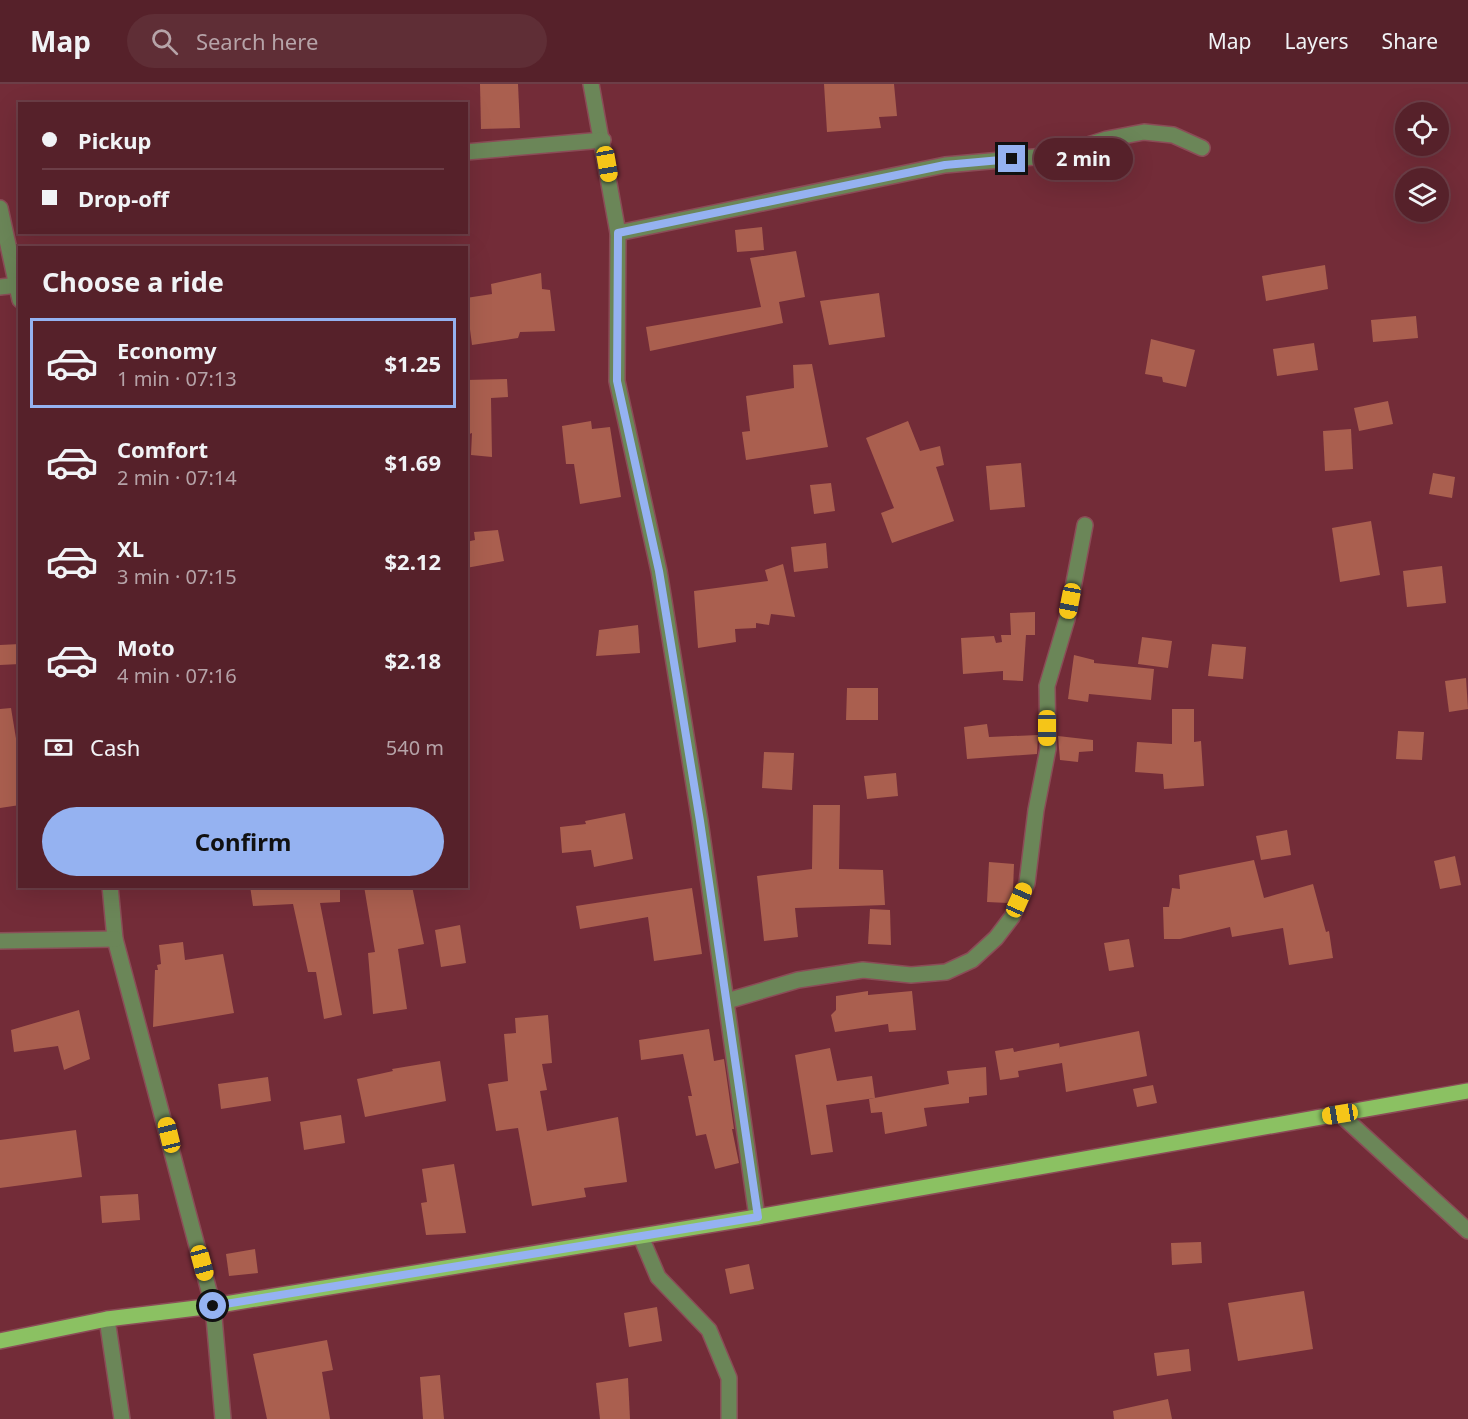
<!DOCTYPE html>
<meta charset="utf-8">
<style>
:root{--surface:#56212a;--page:#5f2e36;--text:#f1f3f6;--muted:#b6a3a8;--line:#6c3e47;--accent:#95b2f1}
body{margin:0;font-family:"Noto Sans",sans-serif;background:var(--page);color:var(--text);height:100vh;display:flex;flex-direction:column;font-size:22px;white-space:nowrap}
*{box-sizing:border-box;margin:0}
p{font-size:20px;color:var(--muted)}
.icon{flex:none;width:33px;height:33px;fill:none;stroke:currentColor;stroke-width:2;stroke-linecap:round;stroke-linejoin:round}
.map{position:relative;flex:1;overflow:hidden}
.panel{position:absolute;left:18px;top:162px;width:450px;height:642px;display:flex;flex-direction:column;background:var(--surface);border-radius:0px;box-shadow:0 6px 24px #0002,0 0 0 2px var(--line)}
.panel>*{flex:none}
.guide{position:absolute;left:18px;top:18px;width:450px;height:132px;border-radius:0px;box-shadow:0 6px 24px #0002,0 0 0 2px var(--line);display:grid;align-content:center;height:132px;padding:0 24px;background:var(--surface)}
.controls{position:absolute;left:1395px;top:18px;display:grid;gap:12px}
.controls a{display:grid;place-items:center;width:54px;height:54px;border-radius:50%;background:var(--surface);box-shadow:0 6px 24px #0002,0 0 0 2px var(--line);font-size:30px}
.end{position:absolute;width:27px;height:27px;margin:-14px;border:8px solid #95b2f1;background:#111;box-shadow:0 0 0 3px #111}
.from{border-radius:50%}
.bubble{position:absolute;height:42px;border-radius:21px;background:var(--surface);box-shadow:0 6px 24px #0002,0 0 0 2px var(--line);font-size:20px;font-weight:700;line-height:42px;text-align:center}
.car{position:absolute;width:18px;height:36px;margin:-18px -9px;border-radius:8px;box-shadow:0 0 4px 2px #0007;background:linear-gradient(#f5c518 24%,#345 0 40%,#f5c518 0 76%,#345 0 86%,#f5c518 0)}
.guide b{display:flex;align-items:center;gap:21px;height:57px;font-size:22px}
.guide b+b{border-top:2px solid var(--line)}
.guide i{width:15px;height:15px;background:var(--text)}
ul{padding:0;list-style:none}
li{display:flex;align-items:center;gap:18px;height:90px;margin:0 12px 9px;padding:0 12px;border:3px solid transparent;border-radius:0px}
li div{flex:1}
li b{display:block;font-size:22px}
li em{font-style:normal;font-weight:700}
li.selected{border-color:var(--accent)}
li>.icon{width:54px;height:54px;stroke-width:1.5}
h2{padding:0 24px;font-size:27px;line-height:72px}
.pay{display:flex;align-items:center;gap:15px;height:66px;padding:0 24px;font-size:22px}
.pay p{margin-inline-start:auto}
.cta{display:flex;gap:12px;margin-top:auto;padding:12px 24px}
.cta a{flex:1;height:69px;border-radius:36px;background:var(--accent);color:#111;font-size:24px;font-weight:700;line-height:69px;text-align:center}
header{display:flex;align-items:center;gap:36px;box-sizing:border-box;height:84px;padding:0 30px;background:var(--surface);border-bottom:2px solid var(--line)}
header strong{font-size:28px}
nav{display:flex;gap:33px;margin-inline-start:auto;font-size:21px}
.search{width:420px;height:54px;background:var(--page);display:flex;align-items:center;gap:15px;box-sizing:border-box;padding:0 21px;border-radius:33px;color:var(--muted);font-size:22px}
.map>svg:first-child{display:block}
</style>
<header>
<strong>Map</strong>
<div class="search"><svg class="icon" aria-label="search" viewBox="0 0 24 24"><circle cx="10" cy="10" r="6"/><path d="M15 15l6 6"/></svg>Search here</div>
<nav><a>Map</a><a>Layers</a><a>Share</a></nav>
</header>
<div class="map">
<svg width="1468" height="1335" viewBox="0 0 1468 1335">
<rect width="100%" height="100%" fill="#732c38"/>
<g fill="#aa5f4f">
<path d="M 480,0 L 518,0 L 520,44 L 481,45 Z"/>
<path d="M 824,0 L 894,0 L 897,32 L 879,33 L 881,44 L 827,48 Z"/>
<path d="M 762,143 L 764,166 L 737,168 L 735,146 Z"/>
<path d="M 796,167 L 805,213 L 779,218 L 783,239 L 650,267 L 646,243 L 761,223 L 750,174 Z"/>
<path d="M 1325,181 L 1328,205 L 1266,217 L 1262,192 Z"/>
<path d="M 541,189 L 542,205 L 550,206 L 555,247 L 520,248 L 518,254 L 472,261 L 466,214 L 492,210 L 491,200 Z"/>
<path d="M 879,209 L 885,253 L 829,261 L 820,217 Z"/>
<path d="M 1416,232 L 1418,254 L 1373,258 L 1371,236 Z"/>
<path d="M 1151,255 L 1195,266 L 1186,303 L 1163,298 L 1162,293 L 1145,290 Z"/>
<path d="M 1314,259 L 1318,286 L 1277,292 L 1273,265 Z"/>
<path d="M 812,280 L 828,363 L 746,376 L 742,348 L 750,347 L 746,312 L 794,304 L 793,281 Z"/>
<path d="M 507,295 L 508,313 L 491,314 L 492,373 L 471,371 L 472,349 L 467,351 L 466,296 Z"/>
<path d="M 1388,317 L 1393,340 L 1359,347 L 1354,324 Z"/>
<path d="M 591,337 L 592,345 L 610,343 L 621,413 L 580,420 L 574,380 L 566,380 L 562,342 Z"/>
<path d="M 908,337 L 920,367 L 940,362 L 944,381 L 936,383 L 954,437 L 892,459 L 881,429 L 894,424 L 866,354 Z"/>
<path d="M 1351,345 L 1353,385 L 1325,387 L 1323,347 Z"/>
<path d="M 1021,379 L 1025,423 L 990,426 L 986,382 Z"/>
<path d="M 1433,389 L 1455,393 L 1452,414 L 1429,410 Z"/>
<path d="M 831,399 L 835,427 L 814,430 L 810,401 Z"/>
<path d="M 1371,437 L 1380,491 L 1340,498 L 1332,444 Z"/>
<path d="M 498,446 L 504,477 L 466,484 L 466,458 L 475,456 L 474,448 Z"/>
<path d="M 826,459 L 828,484 L 794,488 L 791,463 Z"/>
<path d="M 783,480 L 795,533 L 771,530 L 769,541 L 756,539 L 756,544 L 735,545 L 736,558 L 698,564 L 694,507 L 768,497 L 765,486 Z"/>
<path d="M 1442,482 L 1446,519 L 1407,523 L 1403,487 Z"/>
<path d="M 1035,528 L 1035,551 L 1026,551 L 1023,597 L 1003,596 L 1003,587 L 963,590 L 961,554 L 994,552 L 996,559 L 1002,558 L 1001,551 L 1011,551 L 1010,529 Z"/>
<path d="M 638,541 L 640,569 L 596,572 L 599,546 Z"/>
<path d="M 1142,553 L 1172,557 L 1168,584 L 1138,580 Z"/>
<path d="M 20,560 L 20,580 L 0,581 L 0,561 Z"/>
<path d="M 1212,560 L 1246,563 L 1243,595 L 1208,592 Z"/>
<path d="M 1074,571 L 1094,576 L 1094,579 L 1154,585 L 1151,616 L 1089,610 L 1088,618 L 1068,615 Z"/>
<path d="M 1466,594 L 1468,625 L 1449,628 L 1445,597 Z"/>
<path d="M 847,604 L 878,604 L 878,636 L 846,636 Z"/>
<path d="M 11,624 L 20,679 L 20,721 L 0,724 L 0,625 Z"/>
<path d="M 1172,625 L 1194,625 L 1194,658 L 1201,657 L 1204,702 L 1164,705 L 1163,690 L 1135,688 L 1137,658 L 1172,660 Z"/>
<path d="M 987,640 L 989,653 L 1038,651 L 1037,670 L 967,675 L 964,643 Z"/>
<path d="M 1398,647 L 1424,648 L 1422,676 L 1396,675 Z"/>
<path d="M 1058,652 L 1093,656 L 1093,667 L 1079,668 L 1078,678 L 1060,676 Z"/>
<path d="M 764,668 L 794,669 L 792,706 L 762,704 Z"/>
<path d="M 896,689 L 898,712 L 867,715 L 864,692 Z"/>
<path d="M 813,721 L 840,721 L 839,785 L 883,786 L 885,821 L 795,824 L 798,853 L 764,857 L 757,792 L 812,785 Z"/>
<path d="M 625,729 L 633,775 L 594,783 L 591,766 L 562,769 L 560,743 L 586,740 L 585,737 Z"/>
<path d="M 1287,746 L 1291,771 L 1261,776 L 1256,752 Z"/>
<path d="M 1455,772 L 1461,801 L 1440,805 L 1434,777 Z"/>
<path d="M 1254,776 L 1264,814 L 1313,800 L 1326,848 L 1329,847 L 1333,874 L 1289,881 L 1283,844 L 1232,853 L 1230,843 L 1180,855 L 1164,855 L 1163,823 L 1169,823 L 1172,804 L 1180,805 L 1179,791 Z"/>
<path d="M 989,778 L 1014,780 L 1013,807 L 1008,819 L 987,818 Z"/>
<path d="M 250,802 L 340,802 L 340,818 L 320,819 L 342,931 L 324,935 L 316,888 L 308,888 L 293,820 L 253,822 Z"/>
<path d="M 364,802 L 412,802 L 424,860 L 398,865 L 407,925 L 373,930 L 368,869 L 375,868 Z"/>
<path d="M 692,804 L 702,870 L 654,877 L 648,833 L 580,845 L 576,822 Z"/>
<path d="M 870,825 L 890,826 L 891,861 L 868,860 Z"/>
<path d="M 460,841 L 466,879 L 441,883 L 435,846 Z"/>
<path d="M 1129,855 L 1134,883 L 1109,887 L 1104,859 Z"/>
<path d="M 183,858 L 185,876 L 223,870 L 234,929 L 153,943 L 155,886 L 158,886 L 157,881 L 161,880 L 159,861 Z"/>
<path d="M 868,907 L 868,911 L 912,907 L 916,946 L 889,948 L 888,940 L 835,948 L 831,931 L 836,926 L 836,912 Z"/>
<path d="M 79,926 L 90,975 L 64,986 L 58,962 L 14,968 L 11,946 Z"/>
<path d="M 548,931 L 552,979 L 542,980 L 547,1006 L 540,1007 L 547,1047 L 618,1033 L 627,1098 L 584,1104 L 586,1113 L 532,1122 L 518,1044 L 496,1047 L 488,1000 L 508,997 L 504,950 L 516,949 L 515,934 Z"/>
<path d="M 709,945 L 714,977 L 724,975 L 734,1045 L 732,1045 L 739,1079 L 715,1085 L 706,1050 L 696,1052 L 688,1012 L 692,1012 L 683,970 L 641,976 L 639,956 Z"/>
<path d="M 1139,947 L 1147,992 L 1066,1008 L 1062,979 L 1018,987 L 1019,993 L 1000,996 L 995,967 L 1013,964 L 1014,968 L 1059,959 L 1060,965 L 1060,963 Z"/>
<path d="M 830,964 L 837,997 L 872,992 L 875,1014 L 826,1021 L 833,1068 L 811,1071 L 795,971 Z"/>
<path d="M 440,977 L 446,1017 L 365,1033 L 357,995 L 393,987 L 392,985 Z"/>
<path d="M 986,983 L 987,1011 L 969,1013 L 969,1019 L 924,1024 L 927,1042 L 885,1050 L 882,1028 L 871,1029 L 869,1015 L 949,1000 L 947,987 Z"/>
<path d="M 268,993 L 271,1017 L 221,1025 L 218,1000 Z"/>
<path d="M 1153,1001 L 1157,1019 L 1137,1023 L 1133,1005 Z"/>
<path d="M 341,1031 L 345,1059 L 304,1066 L 300,1038 Z"/>
<path d="M 76,1046 L 82,1093 L 0,1104 L 0,1056 Z"/>
<path d="M 454,1080 L 466,1149 L 426,1151 L 421,1119 L 427,1118 L 422,1085 Z"/>
<path d="M 138,1110 L 140,1136 L 102,1139 L 100,1112 Z"/>
<path d="M 1201,1158 L 1202,1179 L 1172,1181 L 1171,1159 Z"/>
<path d="M 255,1165 L 258,1189 L 229,1192 L 226,1170 Z"/>
<path d="M 749,1180 L 754,1205 L 730,1210 L 725,1185 Z"/>
<path d="M 1304,1207 L 1313,1265 L 1238,1277 L 1228,1219 Z"/>
<path d="M 657,1223 L 662,1257 L 629,1263 L 624,1229 Z"/>
<path d="M 327,1256 L 333,1286 L 322,1288 L 330,1335 L 267,1335 L 253,1270 Z"/>
<path d="M 1189,1265 L 1191,1287 L 1157,1292 L 1154,1269 Z"/>
<path d="M 440,1291 L 444,1335 L 423,1335 L 420,1293 Z"/>
<path d="M 628,1294 L 630,1335 L 600,1335 L 596,1299 Z"/>
<path d="M 1168,1315 L 1172,1335 L 1114,1335 L 1113,1327 Z"/>
</g>
<g fill="none" stroke-linecap="round" stroke-linejoin="round">
<g stroke="#8b4c57" stroke-width="18">
<g id="minor">
<path d="M 591,0 L 618,149 L 617,297 L 659,487 L 700,737 L 757,1133"/>
<path d="M 466,68 L 603,56"/>
<path d="M 0,124 L 20,216"/>
<path d="M 618,149 L 945,81 L 1056,71 L 1107,55 L 1144,48 L 1173,51 L 1202,64"/>
<path d="M 0,203 L 18,201"/>
<path d="M 110,802 L 115,855 L 213,1222 L 223,1335"/>
<path d="M 0,857 L 115,855"/>
<path d="M 727,917 L 798,896 L 863,886 L 911,891 L 946,888 L 972,876 L 996,854 L 1012,833 L 1027,799 L 1036,726 L 1048,665 L 1047,602 L 1067,535 L 1085,441"/>
<path d="M 1340,1030 L 1468,1147"/>
<path d="M 641,1153 L 658,1193 L 709,1246 L 729,1294 L 729,1335"/>
<path d="M 107,1235 L 122,1335"/>
</g>
</g>
<g stroke="#8b4c57" stroke-width="18">
<path id="major" d="M 0,1257 L 107,1235 L 213,1222 L 757,1133 L 1468,1007"/>
</g>
<use href="#minor" stroke="#6b8658" stroke-width="15"/>
<use href="#major" stroke="#8bc162" stroke-width="15"/>
</g>
<g fill="none" stroke-linecap="round" stroke-linejoin="round">
<path stroke="#95b2f1" stroke-width="8" d="M 213,1222 L 758,1133 L 700,737 L 659,487 L 617,297 L 618,149 L 945,81 L 1012,75"/>
</g>
</svg>
<div class="controls">
<a><svg class="icon" aria-label="locate" viewBox="0 0 24 24"><circle cx="12" cy="12" r="6"/><path d="M12 2v4M12 18v4M2 12h4M18 12h4"/></svg></a>
<a><svg class="icon" aria-label="layers" viewBox="0 0 24 24"><path d="M12 4l9 5-9 5-9-5zM3 14l9 5 9-5"/></svg></a>
</div>
<i class="end from" style="left:213px;top:1222px"></i>
<i class="end" style="left:1012px;top:75px"></i>
<div class="bubble" style="left:1034px;top:54px;width:99px">2 min</div>
<i class="car" style="left:607px;top:80px;rotate:170deg"></i>
<i class="car" style="left:1070px;top:517px;rotate:191deg"></i>
<i class="car" style="left:1047px;top:644px;rotate:180deg"></i>
<i class="car" style="left:1019px;top:816px;rotate:24deg"></i>
<i class="car" style="left:1340px;top:1030px;rotate:261deg"></i>
<i class="car" style="left:169px;top:1051px;rotate:346deg"></i>
<i class="car" style="left:202px;top:1179px;rotate:165deg"></i>
<div class="guide">
<b><i class="from"></i>Pickup</b>
<b><i></i>Drop-off</b>
</div>
<section class="panel">
<h2>Choose a ride</h2>
<ul>
<li class="selected"><svg class="icon" aria-label="car" viewBox="0 0 24 24"><path d="M5 17H2v-5l4-1 3-4h7l3 4 3 1v5h-3M9 17h6M6 11h13"/><circle cx="7" cy="17" r="2"/><circle cx="17" cy="17" r="2"/></svg><div><b>Economy</b><p>1 min · 07:13</p></div><em>$1.25</em></li>
<li><svg class="icon" aria-label="car" viewBox="0 0 24 24"><path d="M5 17H2v-5l4-1 3-4h7l3 4 3 1v5h-3M9 17h6M6 11h13"/><circle cx="7" cy="17" r="2"/><circle cx="17" cy="17" r="2"/></svg><div><b>Comfort</b><p>2 min · 07:14</p></div><em>$1.69</em></li>
<li><svg class="icon" aria-label="car" viewBox="0 0 24 24"><path d="M5 17H2v-5l4-1 3-4h7l3 4 3 1v5h-3M9 17h6M6 11h13"/><circle cx="7" cy="17" r="2"/><circle cx="17" cy="17" r="2"/></svg><div><b>XL</b><p>3 min · 07:15</p></div><em>$2.12</em></li>
<li><svg class="icon" aria-label="car" viewBox="0 0 24 24"><path d="M5 17H2v-5l4-1 3-4h7l3 4 3 1v5h-3M9 17h6M6 11h13"/><circle cx="7" cy="17" r="2"/><circle cx="17" cy="17" r="2"/></svg><div><b>Moto</b><p>4 min · 07:16</p></div><em>$2.18</em></li>
</ul>
<div class="pay"><svg class="icon" aria-label="cash" viewBox="0 0 24 24"><path d="M3 7h18v10H3z"/><circle cx="12" cy="12" r="2"/></svg>Cash<p>540 m</p></div>
<div class="cta"><a>Confirm</a></div>
</section>
</div>
